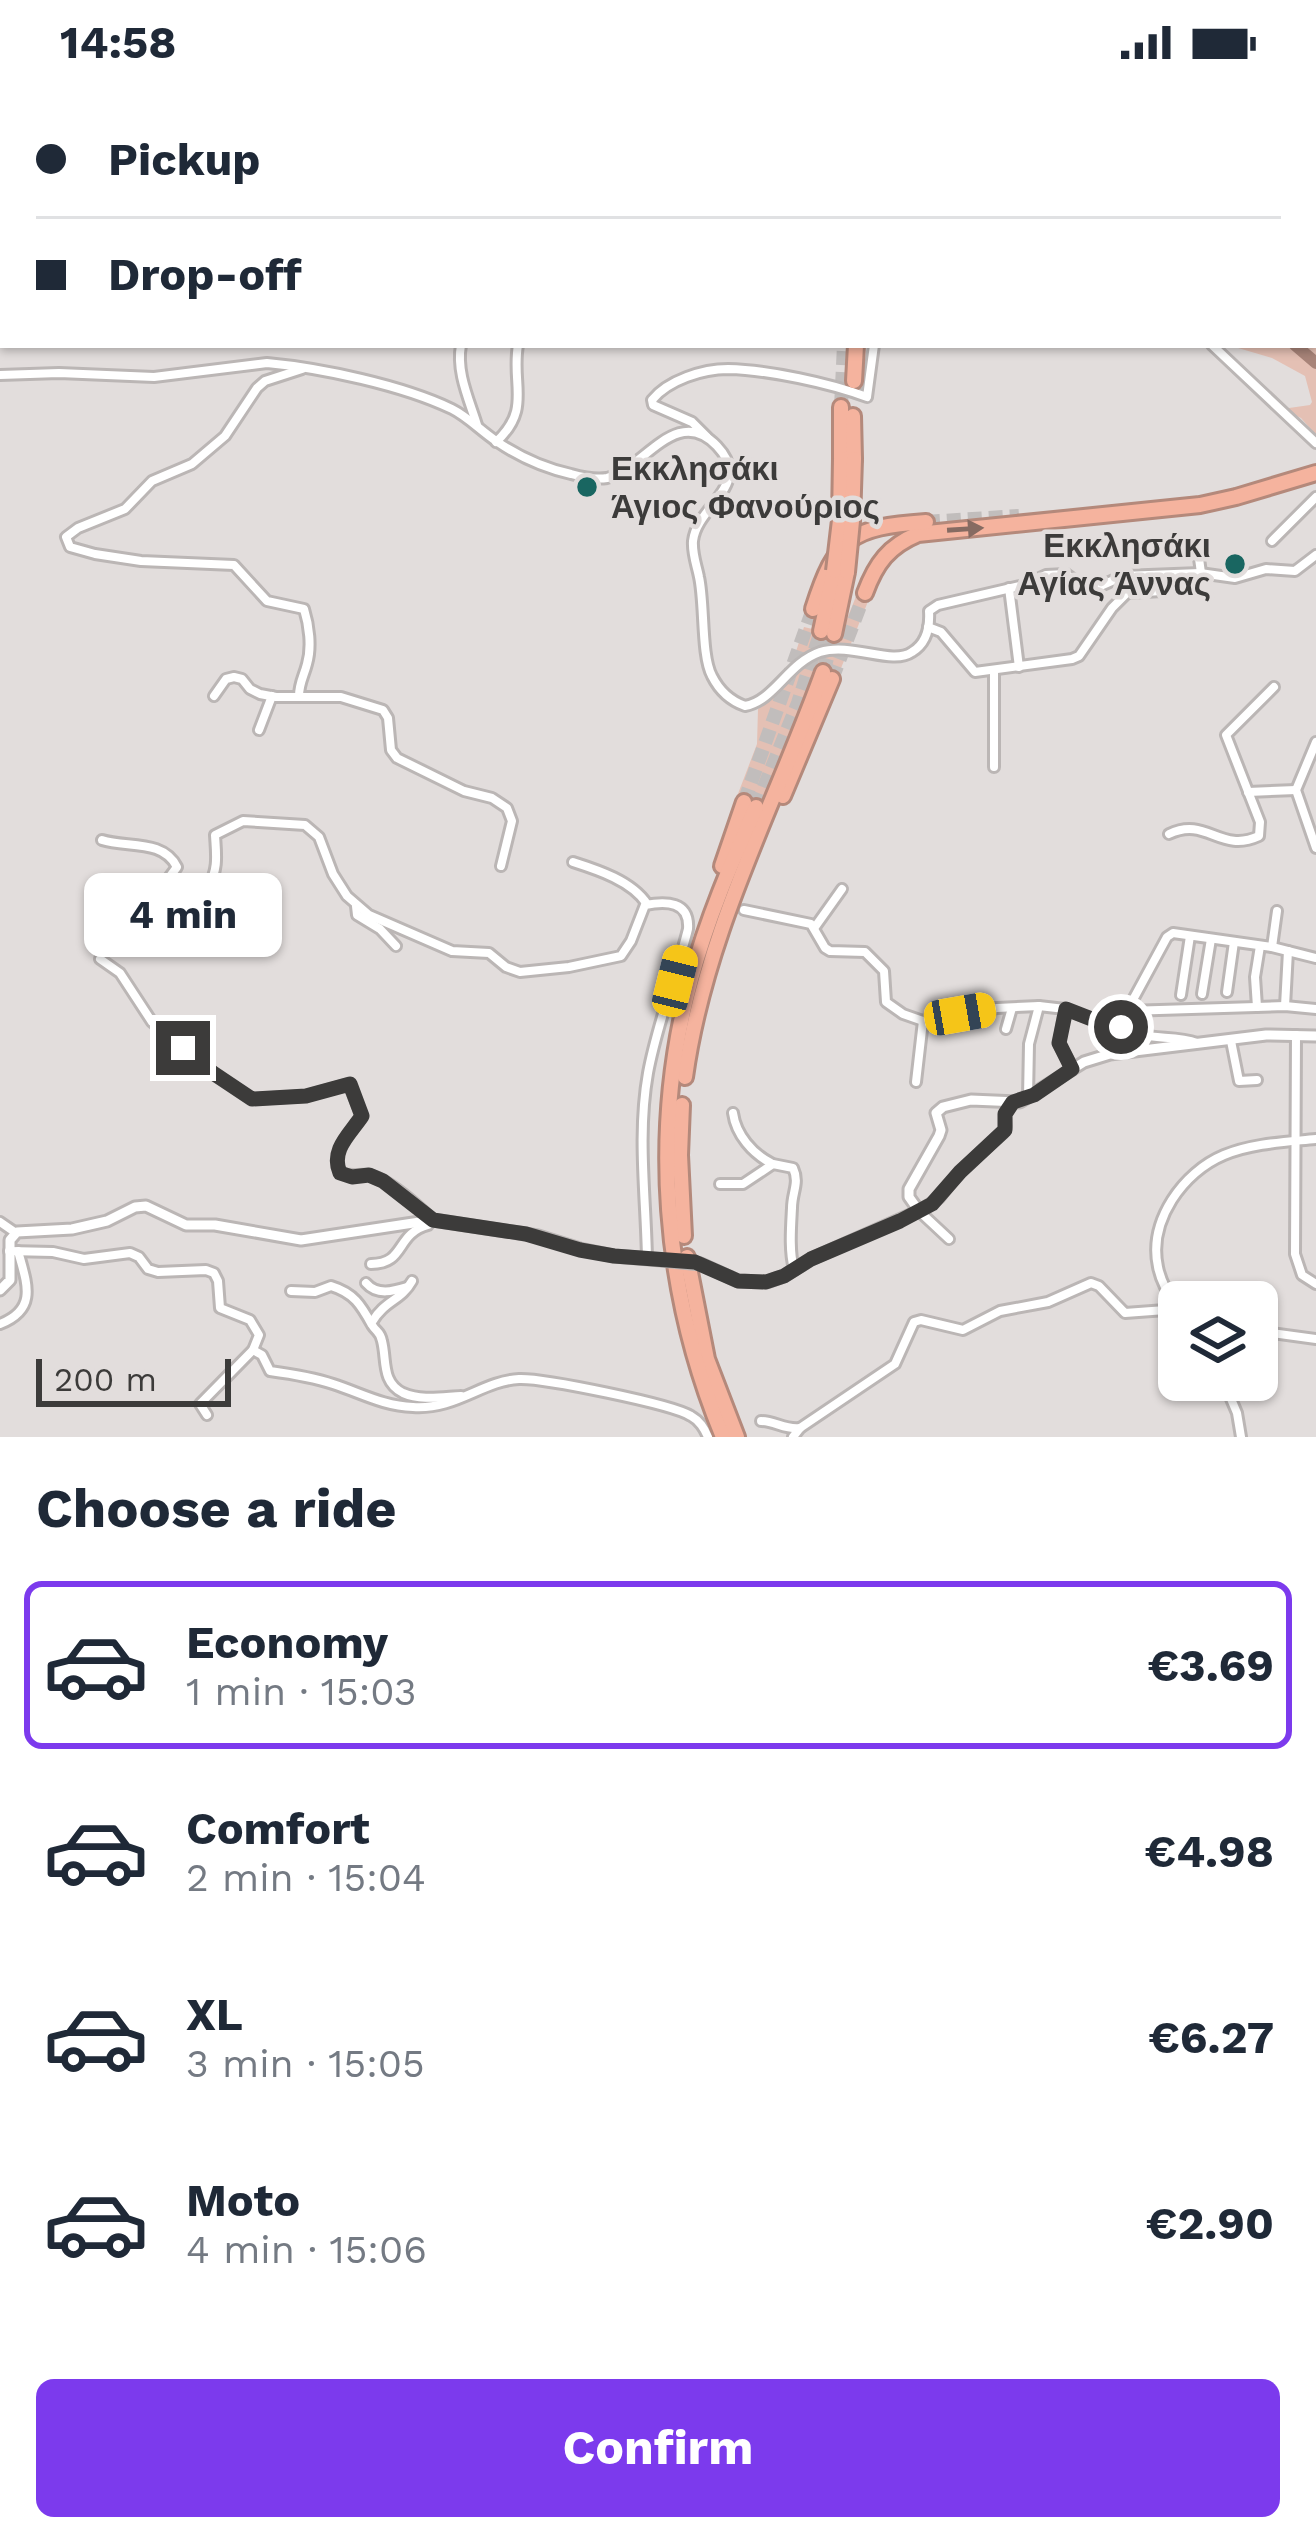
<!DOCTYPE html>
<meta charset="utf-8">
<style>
:root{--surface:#fff;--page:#f2f2f3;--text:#1f2937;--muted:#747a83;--line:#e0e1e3;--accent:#7c3aed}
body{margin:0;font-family:"Work Sans",sans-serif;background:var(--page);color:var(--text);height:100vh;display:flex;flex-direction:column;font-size:45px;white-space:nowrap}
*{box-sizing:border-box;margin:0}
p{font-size:39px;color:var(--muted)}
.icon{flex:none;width:66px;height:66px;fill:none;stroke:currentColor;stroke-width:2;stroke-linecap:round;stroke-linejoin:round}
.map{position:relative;height:1353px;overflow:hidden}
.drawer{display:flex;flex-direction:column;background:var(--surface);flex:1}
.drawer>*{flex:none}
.hud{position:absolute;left:0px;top:0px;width:1317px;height:264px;box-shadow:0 3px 9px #0004;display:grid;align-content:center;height:264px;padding:0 36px;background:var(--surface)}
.fabs{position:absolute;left:1158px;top:1197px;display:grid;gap:24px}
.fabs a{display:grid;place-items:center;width:120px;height:120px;border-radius:18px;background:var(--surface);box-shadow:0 3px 9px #0004;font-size:60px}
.scale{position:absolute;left:36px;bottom:30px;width:195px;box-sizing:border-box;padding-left:12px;border:6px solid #3c3b3a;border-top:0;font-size:33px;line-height:42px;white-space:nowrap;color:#3c3b3a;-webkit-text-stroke:9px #e2dddc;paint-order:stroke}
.end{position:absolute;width:54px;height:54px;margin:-27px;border:15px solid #3c3b3a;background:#fff;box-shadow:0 0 0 6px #fff}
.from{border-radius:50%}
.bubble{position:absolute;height:84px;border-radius:18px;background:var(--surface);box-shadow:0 3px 9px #0004;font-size:39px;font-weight:700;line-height:84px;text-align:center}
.car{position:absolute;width:36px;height:72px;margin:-36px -18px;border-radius:15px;box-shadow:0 0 9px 3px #0007;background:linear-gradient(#f5c518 24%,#345 0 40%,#f5c518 0 76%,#345 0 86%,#f5c518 0)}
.hud b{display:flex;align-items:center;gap:42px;height:114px;font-size:45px}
.hud b+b{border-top:3px solid var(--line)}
.hud i{width:30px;height:30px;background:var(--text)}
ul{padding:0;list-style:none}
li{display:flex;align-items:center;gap:36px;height:168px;margin:0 24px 18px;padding:0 12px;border:6px solid transparent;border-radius:18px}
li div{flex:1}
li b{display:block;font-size:45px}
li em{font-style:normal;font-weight:700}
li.active{border-color:var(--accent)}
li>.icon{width:108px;height:108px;stroke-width:1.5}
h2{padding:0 36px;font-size:54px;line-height:144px}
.cta{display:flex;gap:24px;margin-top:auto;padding:24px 36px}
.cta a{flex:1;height:138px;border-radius:18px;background:var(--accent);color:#fff;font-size:48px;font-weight:700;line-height:138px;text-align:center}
.status{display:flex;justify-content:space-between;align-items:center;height:84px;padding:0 60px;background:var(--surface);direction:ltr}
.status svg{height:33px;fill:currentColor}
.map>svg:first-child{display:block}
</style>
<div class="status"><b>14:58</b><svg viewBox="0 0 49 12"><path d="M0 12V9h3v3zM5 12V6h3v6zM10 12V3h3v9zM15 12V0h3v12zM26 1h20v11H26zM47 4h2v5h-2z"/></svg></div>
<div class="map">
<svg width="1316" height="1353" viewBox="0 0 1316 1353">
<rect width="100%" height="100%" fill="#e2dddc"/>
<g fill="#e4c0b4">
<path d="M 1314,246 L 1316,247 L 1316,351 L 1301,334 L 1288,328 L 1289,324 L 1310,321 L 1312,318 L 1305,292 L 1272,274 L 1228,261 L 1314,261 Z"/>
<path d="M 845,327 L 848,327 L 849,375 L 840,552 L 857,510 L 869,515 L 837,594 L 814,584 L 763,726 L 713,852 L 693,922 L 681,994 L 685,945 L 710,851 L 759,725 L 736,715 L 757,660 L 758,625 L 784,604 L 804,543 L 825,548 Z"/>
</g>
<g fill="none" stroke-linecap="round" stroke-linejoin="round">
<g stroke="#a88479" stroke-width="12">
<path d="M 211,0 L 219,3"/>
<path d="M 669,0 L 676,3"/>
<path d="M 249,3 L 259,0"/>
<path d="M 1295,261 L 1316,279"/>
</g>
<g stroke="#c1bdbc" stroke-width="14" stroke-dasharray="14 7" stroke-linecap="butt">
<path d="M 841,323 L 844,261"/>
<path d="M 926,438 L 1019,432"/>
<path d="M 823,588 L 834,550"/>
<path d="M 832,595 L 865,509"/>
<path d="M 744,718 L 813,525"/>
<path d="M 756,723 L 798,619 L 821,547"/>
</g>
<g stroke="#bbb6b5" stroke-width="14">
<g id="minor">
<path d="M 1130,0 L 1136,3"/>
<path d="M 1314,191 L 1316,192"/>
<path d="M 461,261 C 456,288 469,315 477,341"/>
<path d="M 1212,261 L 1316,359"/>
<path d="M 0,291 L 59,289 L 154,293 L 267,279 C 321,284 402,301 452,325 C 468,333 481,347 496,357 C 518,372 544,384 571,390 C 582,393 595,396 607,394 C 643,386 676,319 717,362 C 754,401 697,421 693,457 C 692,470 697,482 699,493 C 705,520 701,572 712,592 C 719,606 731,617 745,622 C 774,617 788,579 820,568 C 852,558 892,582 912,568 C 927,559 930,543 929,527 L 938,521 L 1024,501 L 1046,491 L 1066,490 L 1089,507 L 1123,492 L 1200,489 L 1235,494 L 1266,485 L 1295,487 L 1316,471"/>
<path d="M 707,353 L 692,338 L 653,321 L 652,316 C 668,296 703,285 728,285 C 769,286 829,299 867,313 L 874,261"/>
<path d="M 496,358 C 532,325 511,301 518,261"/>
<path d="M 1272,457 L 1316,413"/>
<path d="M 1198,467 L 1201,489"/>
<path d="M 1009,504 L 1019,583"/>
<path d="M 1127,509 L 1162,507"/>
<path d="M 928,543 L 941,548 L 975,588 L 1072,575 L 1079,572 L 1112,524 L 1128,508 L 1130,492"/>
<path d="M 214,612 L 226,595 L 234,593 L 242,595 L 250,605 L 260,610 L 276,613 L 341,613 L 383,626 L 388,634 L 391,666 L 397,674 L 464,707 L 492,714 L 507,724 L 512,737 L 501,782"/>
<path d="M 299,612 C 299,599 304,592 307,580 C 312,563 309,541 304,525 L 267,517 L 234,481 L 141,477 L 95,470 L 70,463 L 66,453 L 78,444 L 125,425 L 152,397 L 192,380 L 225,352 L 257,304 L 265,297 L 302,285"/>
<path d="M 259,646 L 272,612"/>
<path d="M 1316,658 L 1296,706 L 1316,764"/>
<path d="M 994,683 L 994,587"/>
<path d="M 1248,708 L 1296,706"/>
<path d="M 1169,750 C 1207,732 1220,770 1259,752 L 1260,738 L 1226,651 L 1274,603"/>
<path d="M 102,756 C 127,764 163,755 177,783 L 168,795 L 169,801 L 198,804 L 208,802 C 219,786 216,769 215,751 L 243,737 L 305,741 L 319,753 L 333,790 L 347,812 L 369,831 L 452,867 L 489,869 L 506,883 L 520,888 L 569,883 L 621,872 L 631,857 L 645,821 C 666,817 690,817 688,845 C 676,893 657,940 648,989 C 637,1051 646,1113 647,1175"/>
<path d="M 573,778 C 598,786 632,797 647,820"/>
<path d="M 356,822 L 357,831 L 380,845 L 396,862"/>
<path d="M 744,826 L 811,840 L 825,864 L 830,867 L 865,868 L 884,887 L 886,918 L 903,930 L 923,937 L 997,924 L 1039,922 L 1065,925 L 1107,941 L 1115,941 L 1122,936 L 1167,853 L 1173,849 L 1272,863 L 1316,874"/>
<path d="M 815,843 L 842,805"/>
<path d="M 1272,863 L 1277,827"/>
<path d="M 100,875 L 120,889 L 152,938 L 213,989 L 252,1015 L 306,1012 L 349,1000 L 362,1032 C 350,1050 330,1066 340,1089 C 351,1093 357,1090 368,1091 C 388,1094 418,1122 433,1136"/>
<path d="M 1227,908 L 1234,858"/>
<path d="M 1202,910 L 1211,855"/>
<path d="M 1181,911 L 1190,852"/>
<path d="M 1285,922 L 1288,867"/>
<path d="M 1257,923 L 1255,893 L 1260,862"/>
<path d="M 1065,925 L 1059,960 L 1073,985"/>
<path d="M 1127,927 L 1285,922 L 1316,925"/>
<path d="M 1118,939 C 1142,960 1170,949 1197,959"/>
<path d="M 1006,945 L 1012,924"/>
<path d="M 1296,951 L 1295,1170 L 1302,1191 L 1316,1200"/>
<path d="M 1231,957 L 1239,997 L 1257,996"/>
<path d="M 916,998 L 923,937"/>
<path d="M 1028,1013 L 1029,960 L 1039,922"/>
<path d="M 733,1029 C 736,1051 753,1070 771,1079"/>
<path d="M 720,1100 L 743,1100 L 773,1080 L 793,1084 C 800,1099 792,1108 792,1124 C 791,1143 789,1167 794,1185"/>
<path d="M 0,1138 L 16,1149"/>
<path d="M 949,1155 L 919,1127 L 939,1114 L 960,1087 L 1003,1049 L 1006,1042 L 1005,1030 L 1013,1018"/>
<path d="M 9,1167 L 53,1168 L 84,1175 L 130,1169 L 139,1173 L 148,1185 L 158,1188 L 206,1186 L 214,1189 L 218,1197 L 220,1224 L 250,1236 L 259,1251 L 253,1266 L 200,1320 L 207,1331"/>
<path d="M 371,1180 C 406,1180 395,1150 428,1141"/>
<path d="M 366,1199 C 377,1212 394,1207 407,1203"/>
<path d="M 291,1207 L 315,1208 L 331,1202 C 354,1209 361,1221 372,1241 C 377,1249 380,1247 382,1257 C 387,1276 381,1298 403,1309 C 421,1317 442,1313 461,1312"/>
<path d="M 1178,1225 C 1169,1212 1161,1199 1158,1183 C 1148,1137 1183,1088 1224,1071 C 1253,1059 1286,1058 1316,1055"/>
<path d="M 372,1238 C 385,1216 401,1217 412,1197"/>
<path d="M 0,1240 C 38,1225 27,1200 18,1167"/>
<path d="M 1257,1247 L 1316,1255"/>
<path d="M 253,1266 L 262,1271 L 270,1287 C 292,1290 312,1293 333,1300 C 361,1309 383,1322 413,1323 C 456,1326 482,1297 519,1295 C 543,1294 672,1320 691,1332 C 700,1337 704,1344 708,1353"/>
<path d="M 1223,1296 L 1237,1329 L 1241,1353"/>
<path d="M 761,1337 C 775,1337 785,1346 800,1344"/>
<path d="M 793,1353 L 800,1344 L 895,1280 L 914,1238 L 921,1236 L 963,1246 L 1000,1227 L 1048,1218 L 1091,1199 L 1099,1202 L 1125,1229 L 1179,1225"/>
</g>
</g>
<g stroke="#bbb6b5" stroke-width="15">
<g id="tertiary">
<path d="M 701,1180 L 738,1197 L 767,1198 L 784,1192 L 811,1175 L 919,1127 L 909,1113 L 909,1105 L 939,1052 L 941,1046 L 936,1029 L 943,1023 L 971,1016 L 1020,1018 L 1084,978 L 1110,970 L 1266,951 L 1316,952"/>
<path d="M 0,1206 L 10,1196 L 10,1156 L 17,1148 L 72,1145 L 107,1137 L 135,1123 L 146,1122 L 186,1141 L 215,1141 L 301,1156 L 433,1136 L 538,1152 L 580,1165 L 614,1172 L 661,1176"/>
</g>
</g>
<g stroke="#b4897b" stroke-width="20">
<g id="motorway">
<path d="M 948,3 L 950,0"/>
<path d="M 964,3 L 967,0"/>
<path d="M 854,297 L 856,261"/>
<path d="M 841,323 L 841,375"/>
<path d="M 853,332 L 854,375"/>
<path d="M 865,509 C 876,479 889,462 918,450 L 1200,421 L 1236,413 L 1316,389"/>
<path d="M 813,525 C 836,453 851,443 926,438"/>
<path d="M 821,547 L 834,487"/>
<path d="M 834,550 L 847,488"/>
<path d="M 783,712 L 832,595"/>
<path d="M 722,782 L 744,718"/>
<path d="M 685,993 C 705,849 774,723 823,588"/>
<path d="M 682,1021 L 680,1071 L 684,1152"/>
<path d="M 687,1173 L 707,1275 L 737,1353"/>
<path d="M 723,1353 C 663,1209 650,1046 691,895 C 707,835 731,780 756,723"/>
</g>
</g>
<use href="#minor" stroke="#fff" stroke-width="8"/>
<use href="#tertiary" stroke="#fff" stroke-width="9"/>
<use href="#motorway" stroke="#f5b39e" stroke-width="14"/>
<g stroke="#bbb6b5" stroke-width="15" stroke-linecap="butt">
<path id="tertiary-bridge" d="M 661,1176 L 701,1180"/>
</g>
<g stroke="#b4897b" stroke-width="20" stroke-linecap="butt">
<g id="motorway-bridge">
<path d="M 834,487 L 840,436 L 841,375"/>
<path d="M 847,488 L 852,437 L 854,375"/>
</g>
</g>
<use href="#tertiary-bridge" stroke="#fff" stroke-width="9"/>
<use href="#motorway-bridge" stroke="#f5b39e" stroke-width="14"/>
</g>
<defs><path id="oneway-solid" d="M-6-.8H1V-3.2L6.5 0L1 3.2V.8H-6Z" transform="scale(3)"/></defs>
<use fill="#866b62" href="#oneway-solid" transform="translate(965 445) rotate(-4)"/>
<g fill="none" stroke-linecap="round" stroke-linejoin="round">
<path stroke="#3c3b3a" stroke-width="15" d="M 183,964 L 213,989 L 252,1015 L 306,1012 L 350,1000 L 362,1032 C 350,1050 330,1066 340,1089 L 352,1093 L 369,1091 L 383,1097 L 433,1136 L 526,1150 L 580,1166 L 614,1172 L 695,1178 L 738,1197 L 766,1198 L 784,1192 L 811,1175 L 900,1137 L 932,1120 L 960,1088 L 1005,1046 L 1005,1030 L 1013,1018 L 1034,1011 L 1072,985 L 1059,959 L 1066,925 L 1107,941 L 1118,939 L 1121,943"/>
</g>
<g fill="#196661" stroke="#e2dddc" stroke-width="4.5">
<circle cx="587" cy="403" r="12"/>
<circle cx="1235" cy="480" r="12"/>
</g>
<g text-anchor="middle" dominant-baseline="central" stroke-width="9" stroke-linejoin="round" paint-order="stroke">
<g font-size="33" font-weight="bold" fill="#3c3b3a" stroke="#e2dddc" text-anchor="start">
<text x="611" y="384">Εκκλησάκι<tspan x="611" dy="38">Άγιος Φανούριος</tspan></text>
<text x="1211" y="461" text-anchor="end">Εκκλησάκι<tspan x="1211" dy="38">Αγίας Άννας</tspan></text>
</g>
</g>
</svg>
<div class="fabs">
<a><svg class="icon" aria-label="layers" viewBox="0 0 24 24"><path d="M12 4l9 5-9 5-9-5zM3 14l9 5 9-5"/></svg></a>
</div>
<div class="scale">200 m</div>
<i class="end from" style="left:1121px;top:943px"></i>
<i class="end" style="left:183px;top:964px"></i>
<div class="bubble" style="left:84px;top:789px;width:198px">4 min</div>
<i class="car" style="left:675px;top:897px;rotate:14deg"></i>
<i class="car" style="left:960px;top:930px;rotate:80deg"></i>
<div class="hud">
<b><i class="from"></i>Pickup</b>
<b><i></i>Drop-off</b>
</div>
</div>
<section class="drawer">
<h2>Choose a ride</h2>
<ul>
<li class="active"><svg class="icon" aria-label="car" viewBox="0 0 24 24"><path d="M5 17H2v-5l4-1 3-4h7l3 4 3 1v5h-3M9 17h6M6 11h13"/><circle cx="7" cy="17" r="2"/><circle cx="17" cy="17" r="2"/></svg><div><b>Economy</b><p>1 min · 15:03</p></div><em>€3.69</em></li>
<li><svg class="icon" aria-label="car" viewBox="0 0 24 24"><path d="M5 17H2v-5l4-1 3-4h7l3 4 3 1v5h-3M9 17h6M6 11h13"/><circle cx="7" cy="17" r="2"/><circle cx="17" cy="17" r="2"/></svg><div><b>Comfort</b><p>2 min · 15:04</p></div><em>€4.98</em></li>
<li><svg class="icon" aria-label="car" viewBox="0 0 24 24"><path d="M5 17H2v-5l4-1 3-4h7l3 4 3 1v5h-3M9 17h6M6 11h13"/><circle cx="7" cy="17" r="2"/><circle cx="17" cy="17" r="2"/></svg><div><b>XL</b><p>3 min · 15:05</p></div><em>€6.27</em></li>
<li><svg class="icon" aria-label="car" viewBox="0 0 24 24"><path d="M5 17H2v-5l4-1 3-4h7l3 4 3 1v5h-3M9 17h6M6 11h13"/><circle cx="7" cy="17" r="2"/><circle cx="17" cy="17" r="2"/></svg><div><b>Moto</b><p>4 min · 15:06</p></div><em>€2.90</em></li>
</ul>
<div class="cta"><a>Confirm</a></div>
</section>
